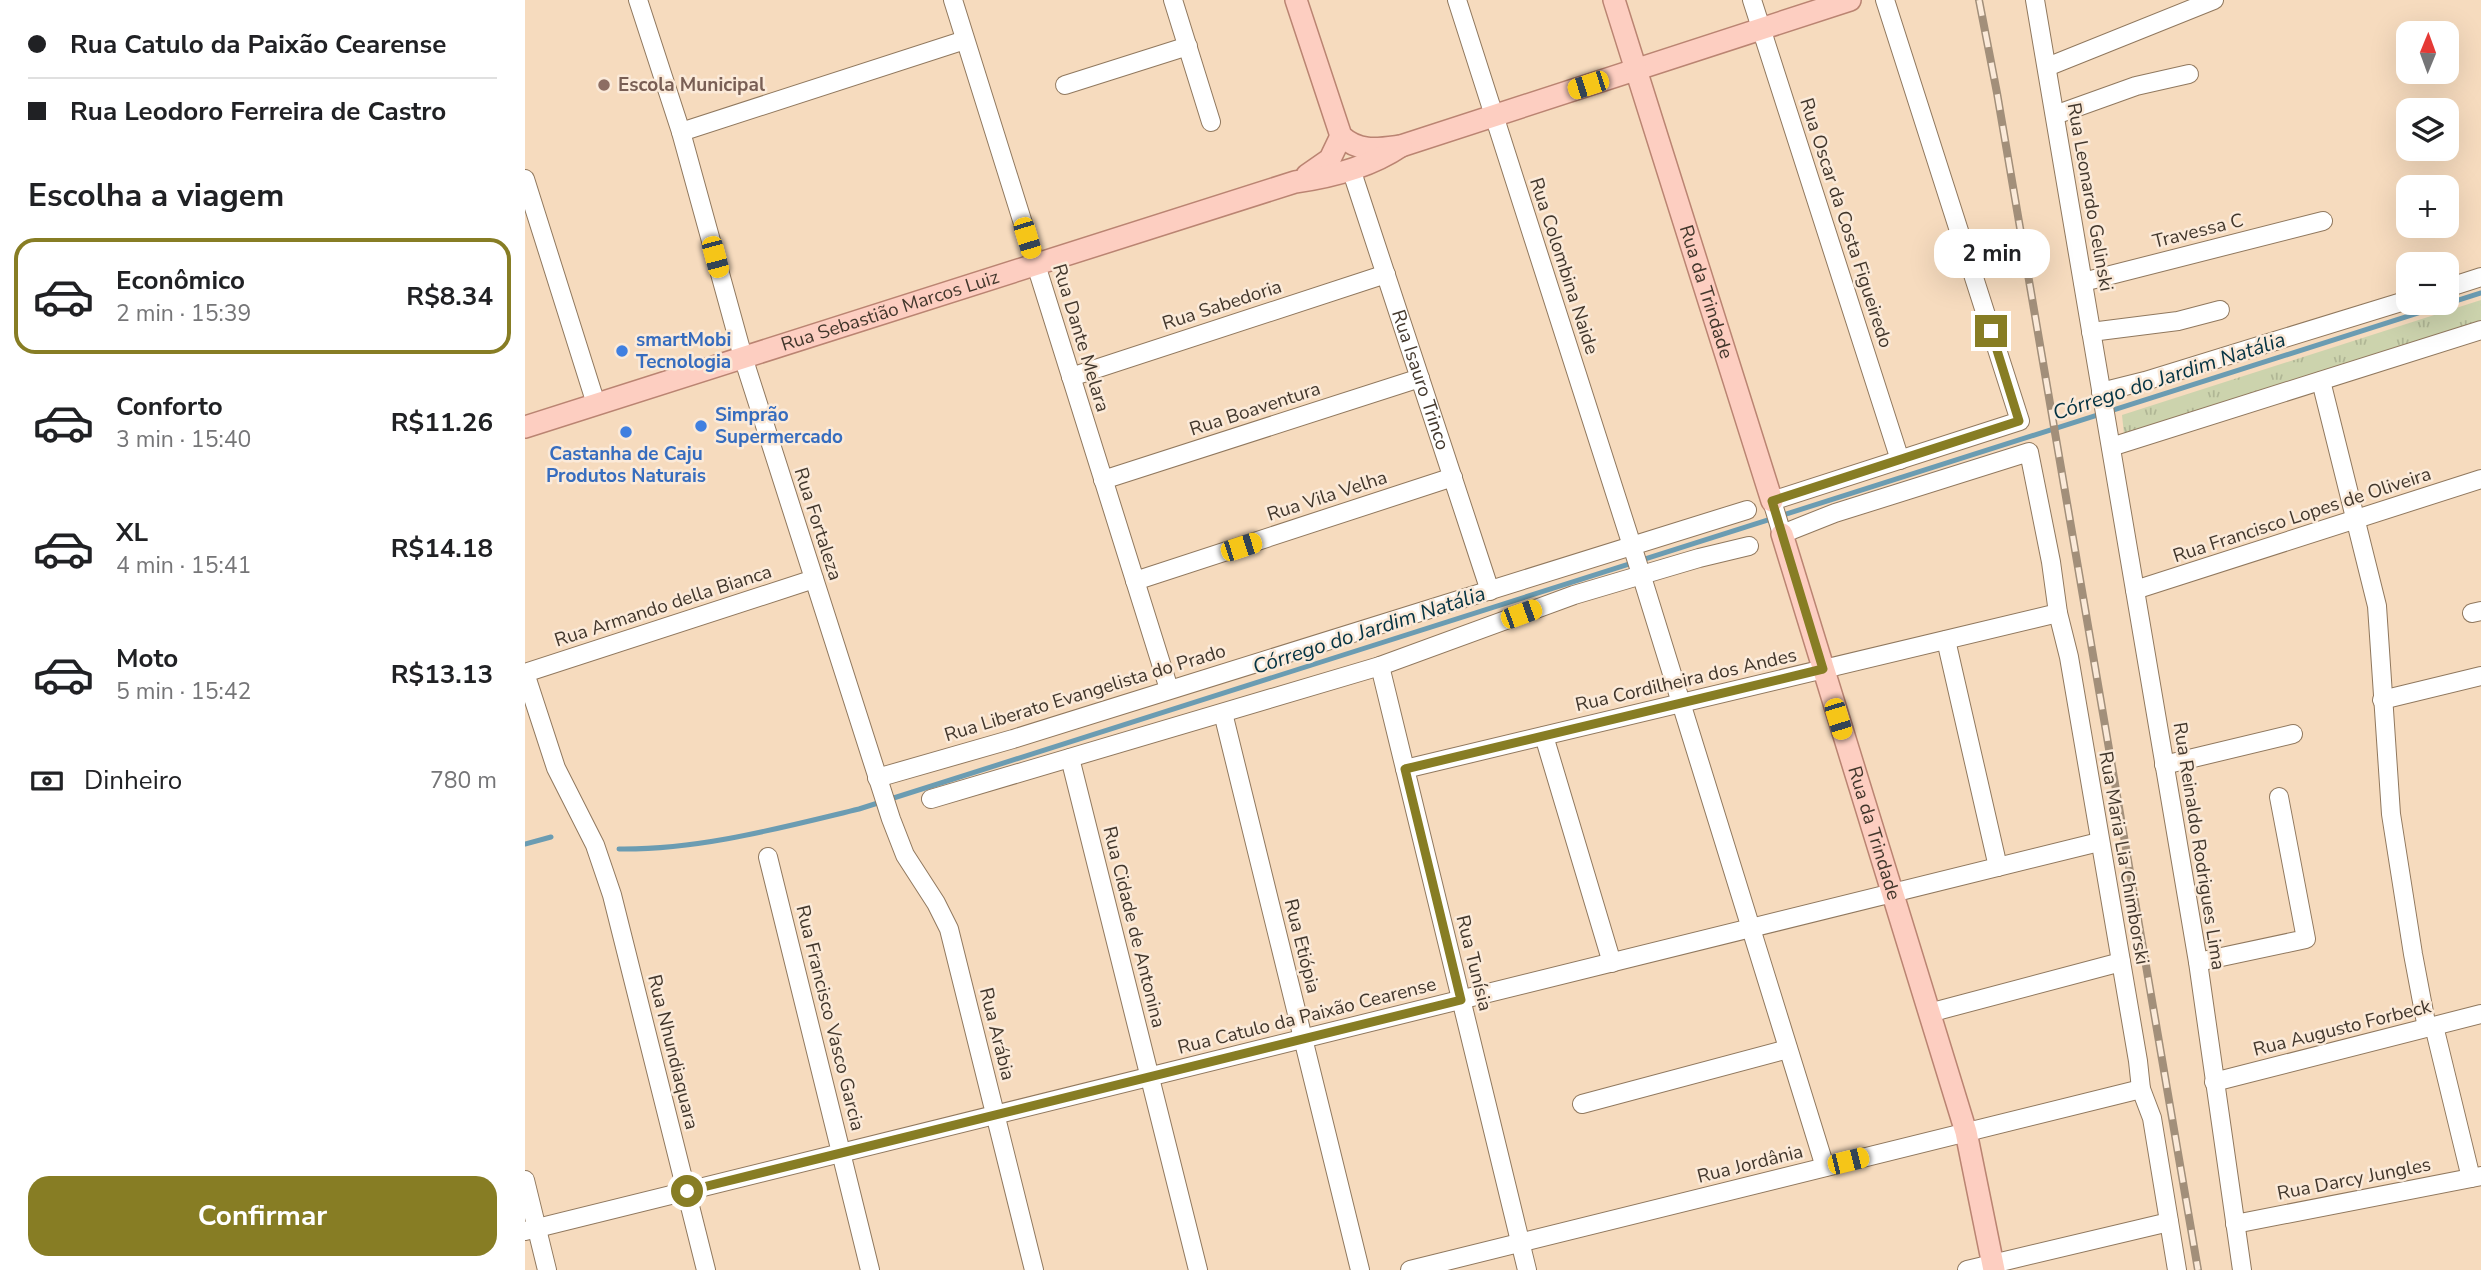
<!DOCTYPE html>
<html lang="pt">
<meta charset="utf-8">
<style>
:root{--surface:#fff;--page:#f2f2f2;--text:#202124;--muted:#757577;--line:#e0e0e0;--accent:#877d24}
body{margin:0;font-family:"Nunito Sans",sans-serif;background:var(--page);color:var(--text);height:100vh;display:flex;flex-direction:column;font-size:26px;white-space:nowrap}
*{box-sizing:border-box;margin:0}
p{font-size:23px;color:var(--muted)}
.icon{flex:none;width:38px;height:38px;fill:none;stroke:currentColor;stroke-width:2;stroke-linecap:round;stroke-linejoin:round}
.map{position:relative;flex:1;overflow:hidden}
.panel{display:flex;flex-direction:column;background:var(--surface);width:525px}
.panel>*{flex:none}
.top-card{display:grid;align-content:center;height:154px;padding:0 28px;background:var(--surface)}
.needle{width:46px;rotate:1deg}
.tools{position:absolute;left:1871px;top:21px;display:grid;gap:14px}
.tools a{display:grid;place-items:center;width:63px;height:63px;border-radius:14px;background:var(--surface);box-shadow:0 7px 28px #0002;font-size:35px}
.end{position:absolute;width:32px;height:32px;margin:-16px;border:9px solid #877d24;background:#fff;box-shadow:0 0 0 4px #fff}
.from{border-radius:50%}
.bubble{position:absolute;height:49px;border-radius:21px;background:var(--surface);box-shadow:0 7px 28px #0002;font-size:23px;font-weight:700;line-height:49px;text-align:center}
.car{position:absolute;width:21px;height:42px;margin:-21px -10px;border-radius:9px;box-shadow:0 0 5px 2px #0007;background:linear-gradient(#f5c518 24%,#345 0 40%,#f5c518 0 76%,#345 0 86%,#f5c518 0)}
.top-card b{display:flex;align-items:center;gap:24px;height:66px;font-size:26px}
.top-card b+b{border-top:2px solid var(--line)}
.top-card i{width:18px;height:18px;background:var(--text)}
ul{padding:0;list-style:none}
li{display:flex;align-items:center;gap:21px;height:116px;margin:0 14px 10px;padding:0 14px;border:4px solid transparent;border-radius:21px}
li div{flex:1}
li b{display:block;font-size:26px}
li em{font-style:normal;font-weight:700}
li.selected{border-color:var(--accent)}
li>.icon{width:63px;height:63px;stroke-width:1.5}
h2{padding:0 28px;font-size:32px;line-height:84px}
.pay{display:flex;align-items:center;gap:18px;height:77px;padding:0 28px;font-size:26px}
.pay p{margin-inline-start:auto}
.action{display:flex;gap:14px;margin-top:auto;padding:14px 28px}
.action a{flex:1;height:80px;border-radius:21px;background:var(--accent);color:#fff;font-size:28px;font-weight:700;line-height:80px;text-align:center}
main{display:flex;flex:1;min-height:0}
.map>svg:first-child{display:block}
</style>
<main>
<section class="panel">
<div class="top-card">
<b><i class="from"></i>Rua Catulo da Paixão Cearense</b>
<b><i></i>Rua Leodoro Ferreira de Castro</b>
</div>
<h2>Escolha a viagem</h2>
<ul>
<li class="selected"><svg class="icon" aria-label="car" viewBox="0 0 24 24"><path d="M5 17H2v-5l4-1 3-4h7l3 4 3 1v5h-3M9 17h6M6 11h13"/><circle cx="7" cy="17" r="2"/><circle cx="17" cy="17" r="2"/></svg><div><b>Econômico</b><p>2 min · 15:39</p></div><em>R$8.34</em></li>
<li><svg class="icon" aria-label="car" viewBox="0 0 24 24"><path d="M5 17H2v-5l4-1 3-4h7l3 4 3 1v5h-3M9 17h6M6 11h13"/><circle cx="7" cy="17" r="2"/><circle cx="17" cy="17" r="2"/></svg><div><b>Conforto</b><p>3 min · 15:40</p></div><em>R$11.26</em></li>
<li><svg class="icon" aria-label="car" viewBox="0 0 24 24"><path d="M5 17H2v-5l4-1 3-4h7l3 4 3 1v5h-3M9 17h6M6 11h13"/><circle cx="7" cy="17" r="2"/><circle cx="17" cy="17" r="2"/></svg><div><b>XL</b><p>4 min · 15:41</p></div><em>R$14.18</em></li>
<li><svg class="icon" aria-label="car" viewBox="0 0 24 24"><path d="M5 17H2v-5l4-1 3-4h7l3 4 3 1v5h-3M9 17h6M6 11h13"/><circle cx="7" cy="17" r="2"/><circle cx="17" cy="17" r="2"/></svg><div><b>Moto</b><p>5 min · 15:42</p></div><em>R$13.13</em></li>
</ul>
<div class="pay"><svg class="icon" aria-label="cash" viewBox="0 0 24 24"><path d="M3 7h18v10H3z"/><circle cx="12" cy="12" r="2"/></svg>Dinheiro<p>780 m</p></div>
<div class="action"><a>Confirmar</a></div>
</section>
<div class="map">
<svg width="1956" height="1270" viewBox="0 0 1956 1270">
<defs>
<pattern id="park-tufts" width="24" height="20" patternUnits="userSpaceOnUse" patternTransform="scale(1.75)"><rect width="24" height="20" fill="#ccd3ad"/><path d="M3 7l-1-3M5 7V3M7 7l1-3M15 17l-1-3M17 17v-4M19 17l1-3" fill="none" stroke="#b0b695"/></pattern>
</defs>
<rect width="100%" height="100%" fill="#f6dbbe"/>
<path fill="url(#park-tufts)" d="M 1956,300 L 1956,321 L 1599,434 L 1597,415 Z"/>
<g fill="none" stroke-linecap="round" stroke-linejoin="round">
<g stroke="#6b9cb2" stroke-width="5">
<path d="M 0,844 L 26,837"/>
<path d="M 94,849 C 174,850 255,828 334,809 L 1956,293"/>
</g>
<g stroke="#90785e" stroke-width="20">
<g id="minor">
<path d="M 113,0 L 156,132 L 218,357 L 366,819 L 380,855 L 411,903 L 424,929 L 509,1270"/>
<path d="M 428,0 L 644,689"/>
<path d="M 648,0 L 686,122"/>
<path d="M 932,0 L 1117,577 L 1300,1167"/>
<path d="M 1227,0 L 1375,460"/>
<path d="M 1360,0 L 1495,421 L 1247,501 L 1257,534 L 1310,513 L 1504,452 L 1526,562 L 1533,613 L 1544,657 L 1613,1061 L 1616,1089 L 1627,1118 L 1652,1270"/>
<path d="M 1510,0 L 1673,962 L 1717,1270"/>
<path d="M 1522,67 L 1689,0"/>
<path d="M 540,85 L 663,46"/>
<path d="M 1530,115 L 1611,86 L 1664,74"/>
<path d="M 156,132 L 440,40"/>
<path id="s1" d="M 826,169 L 965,591"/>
<path d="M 0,179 L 71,404"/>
<path d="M 1558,282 L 1798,221"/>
<path d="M 1922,288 L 1956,277"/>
<path d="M 1566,332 L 1653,321 L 1695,310"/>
<path d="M 546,377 L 861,274"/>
<path d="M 1796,381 L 1852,606 L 1866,814 L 1888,954 L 1902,1028"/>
<path d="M 1576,392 L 1620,381 L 1883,300"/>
<path d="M 1586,447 L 1956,330"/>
<path d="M 578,480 L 895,378"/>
<path d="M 610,581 L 928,477"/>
<path d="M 1610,590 L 1956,479"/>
<path d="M 1947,613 L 1956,611"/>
<path d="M 1421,640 L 1473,867"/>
<path d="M 855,666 L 1002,1270"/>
<path d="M 0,673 L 31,768 L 70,845 L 87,895 L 181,1270"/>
<path d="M 0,673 L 289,579"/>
<path d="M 1857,700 L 1956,676"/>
<path d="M 698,713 L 835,1270"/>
<path d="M 1019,736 L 1087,963"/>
<path d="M 545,758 L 673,1270"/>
<path d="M 1639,765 L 1768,734"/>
<path d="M 880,769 L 1533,613"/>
<path d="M 352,778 L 488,739 L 1222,510"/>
<path d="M 406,799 L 855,666 L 1049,595 L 1174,558 L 1224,546"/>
<path d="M 243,857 L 345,1270"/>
<path d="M 1673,962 L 1781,939 L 1754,797"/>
<path d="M 1404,1013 L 1596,962"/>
<path d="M 1909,1026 L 1946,1178"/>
<path d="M 1689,1082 L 1956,1014"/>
<path d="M 1057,1104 L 1263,1049"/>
<path d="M 0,1180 L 22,1270"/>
<path d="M 1710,1224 L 1956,1176"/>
<path d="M 0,1231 L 1574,842"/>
<path d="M 885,1270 L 1616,1089"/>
<path d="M 1442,1270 L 1644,1222"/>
</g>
</g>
<g stroke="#ba8472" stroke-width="24">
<g id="major">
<path d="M 771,0 L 816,136 C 835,153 853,149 876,146 L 1325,0"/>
<path id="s2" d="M 1089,0 L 1247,501"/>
<path d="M 782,175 L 805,159 L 816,136"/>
<path id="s3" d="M 0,427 L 770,182 C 806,177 845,167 876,146"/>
<path id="s4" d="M 1257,534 L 1441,1132 L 1469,1270"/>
</g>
</g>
<use href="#minor" stroke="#fff" stroke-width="18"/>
<use href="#major" stroke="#fdcec1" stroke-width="21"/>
<g stroke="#a28f7a" stroke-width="8">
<path id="rail" d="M 1454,0 L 1472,93 L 1673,1270"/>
</g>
<use href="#rail" stroke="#fbead9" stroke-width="5" stroke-dasharray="16" stroke-linecap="butt"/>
</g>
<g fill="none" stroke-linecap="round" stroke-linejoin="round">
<path stroke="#877d24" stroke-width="9" d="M 162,1191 L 936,1000 L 880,769 L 1298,669 L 1247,501 L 1494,421 L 1466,331"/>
</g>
<circle fill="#8d6e63" stroke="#fbead9" stroke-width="2.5" cx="79" cy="85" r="7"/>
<g fill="#3f7fe0" stroke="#fbead9" stroke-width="2.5">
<circle cx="97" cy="351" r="7"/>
<circle cx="176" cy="426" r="7"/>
<circle cx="101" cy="432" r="7"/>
</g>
<g text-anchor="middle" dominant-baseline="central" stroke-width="5" stroke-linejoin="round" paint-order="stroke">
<g font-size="19" font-weight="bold" fill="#785e54" stroke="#fbead9" text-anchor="start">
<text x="93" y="85">Escola Municipal</text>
</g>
<g font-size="19" fill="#42372c" stroke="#fbead9">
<text transform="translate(1565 197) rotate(80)">Rua Leonardo Gelinski</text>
<text transform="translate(1321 223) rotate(72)">Rua Oscar da Costa Figueiredo</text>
<text transform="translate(1673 231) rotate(-14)">Travessa C</text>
<text transform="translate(1039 266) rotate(72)">Rua Colombina Naide</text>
<text stroke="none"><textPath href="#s2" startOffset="306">Rua da Trindade</textPath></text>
<text transform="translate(697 305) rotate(-18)">Rua Sabedoria</text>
<text stroke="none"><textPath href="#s3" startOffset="383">Rua Sebastião Marcos Luiz</textPath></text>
<text transform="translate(556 338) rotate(73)">Rua Dante Melara</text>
<text stroke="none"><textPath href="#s1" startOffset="222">Rua Isauro Trinco</textPath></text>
<text transform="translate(730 409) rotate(-18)">Rua Boaventura</text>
<text transform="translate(802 496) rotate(-18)">Rua Vila Velha</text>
<text transform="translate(1777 515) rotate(-18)">Rua Francisco Lopes de Oliveira</text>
<text transform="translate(293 524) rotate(72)">Rua Fortaleza</text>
<text transform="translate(138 606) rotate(-18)">Rua Armando della Bianca</text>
<text transform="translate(1161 680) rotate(-13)">Rua Cordilheira dos Andes</text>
<text transform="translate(560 693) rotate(-17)">Rua Liberato Evangelista do Prado</text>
<text stroke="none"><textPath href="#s4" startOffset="313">Rua da Trindade</textPath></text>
<text transform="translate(1674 846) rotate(81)">Rua Reinaldo Rodrigues Lima</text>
<text transform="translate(1599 858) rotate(80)">Rua Maria Lia Chimborski</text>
<text transform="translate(609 927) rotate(76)">Rua Cidade de Antonina</text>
<text transform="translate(777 946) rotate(76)">Rua Etiópia</text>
<text transform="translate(949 963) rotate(76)">Rua Tunísia</text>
<text transform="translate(782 1016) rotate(-14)">Rua Catulo da Paixão Cearense</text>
<text transform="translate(305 1018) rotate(76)">Rua Francisco Vasco Garcia</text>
<text transform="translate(1817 1028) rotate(-14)">Rua Augusto Forbeck</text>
<text transform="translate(472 1034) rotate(76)">Rua Arábia</text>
<text transform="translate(148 1052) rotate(76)">Rua Nhundiaquara</text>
<text transform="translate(1225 1164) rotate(-14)">Rua Jordânia</text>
<text transform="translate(1829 1179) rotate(-11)">Rua Darcy Jungles</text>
</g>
<g font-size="19" font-weight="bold" fill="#366cbe" stroke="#fbead9" text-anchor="start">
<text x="111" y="340">smartMobi<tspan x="111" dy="22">Tecnologia</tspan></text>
<text x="190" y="415">Simprão<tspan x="190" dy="22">Supermercado</tspan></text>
<text x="101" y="454" text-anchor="middle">Castanha de Caju<tspan x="101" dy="22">Produtos Naturais</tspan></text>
</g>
<g font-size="21" font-style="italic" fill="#043343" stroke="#fbead9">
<text transform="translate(1644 376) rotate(-18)">Córrego do Jardim Natália</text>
<text transform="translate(844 630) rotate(-18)">Córrego do Jardim Natália</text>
</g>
</g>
</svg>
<div class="tools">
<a><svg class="needle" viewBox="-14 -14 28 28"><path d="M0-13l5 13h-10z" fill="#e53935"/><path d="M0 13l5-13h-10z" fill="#757577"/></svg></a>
<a><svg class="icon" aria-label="layers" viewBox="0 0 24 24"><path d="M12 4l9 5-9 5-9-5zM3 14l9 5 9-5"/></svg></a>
<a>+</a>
<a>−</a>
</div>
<i class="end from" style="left:162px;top:1191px"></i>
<i class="end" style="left:1466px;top:331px"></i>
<div class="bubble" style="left:1409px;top:229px;width:116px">2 min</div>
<i class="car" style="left:1063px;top:85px;rotate:252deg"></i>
<i class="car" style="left:502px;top:238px;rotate:163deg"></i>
<i class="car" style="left:190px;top:257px;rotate:165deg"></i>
<i class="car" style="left:716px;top:547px;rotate:72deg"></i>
<i class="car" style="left:996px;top:614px;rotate:70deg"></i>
<i class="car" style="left:1313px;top:719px;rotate:163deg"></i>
<i class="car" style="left:1323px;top:1161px;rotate:76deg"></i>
</div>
</main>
